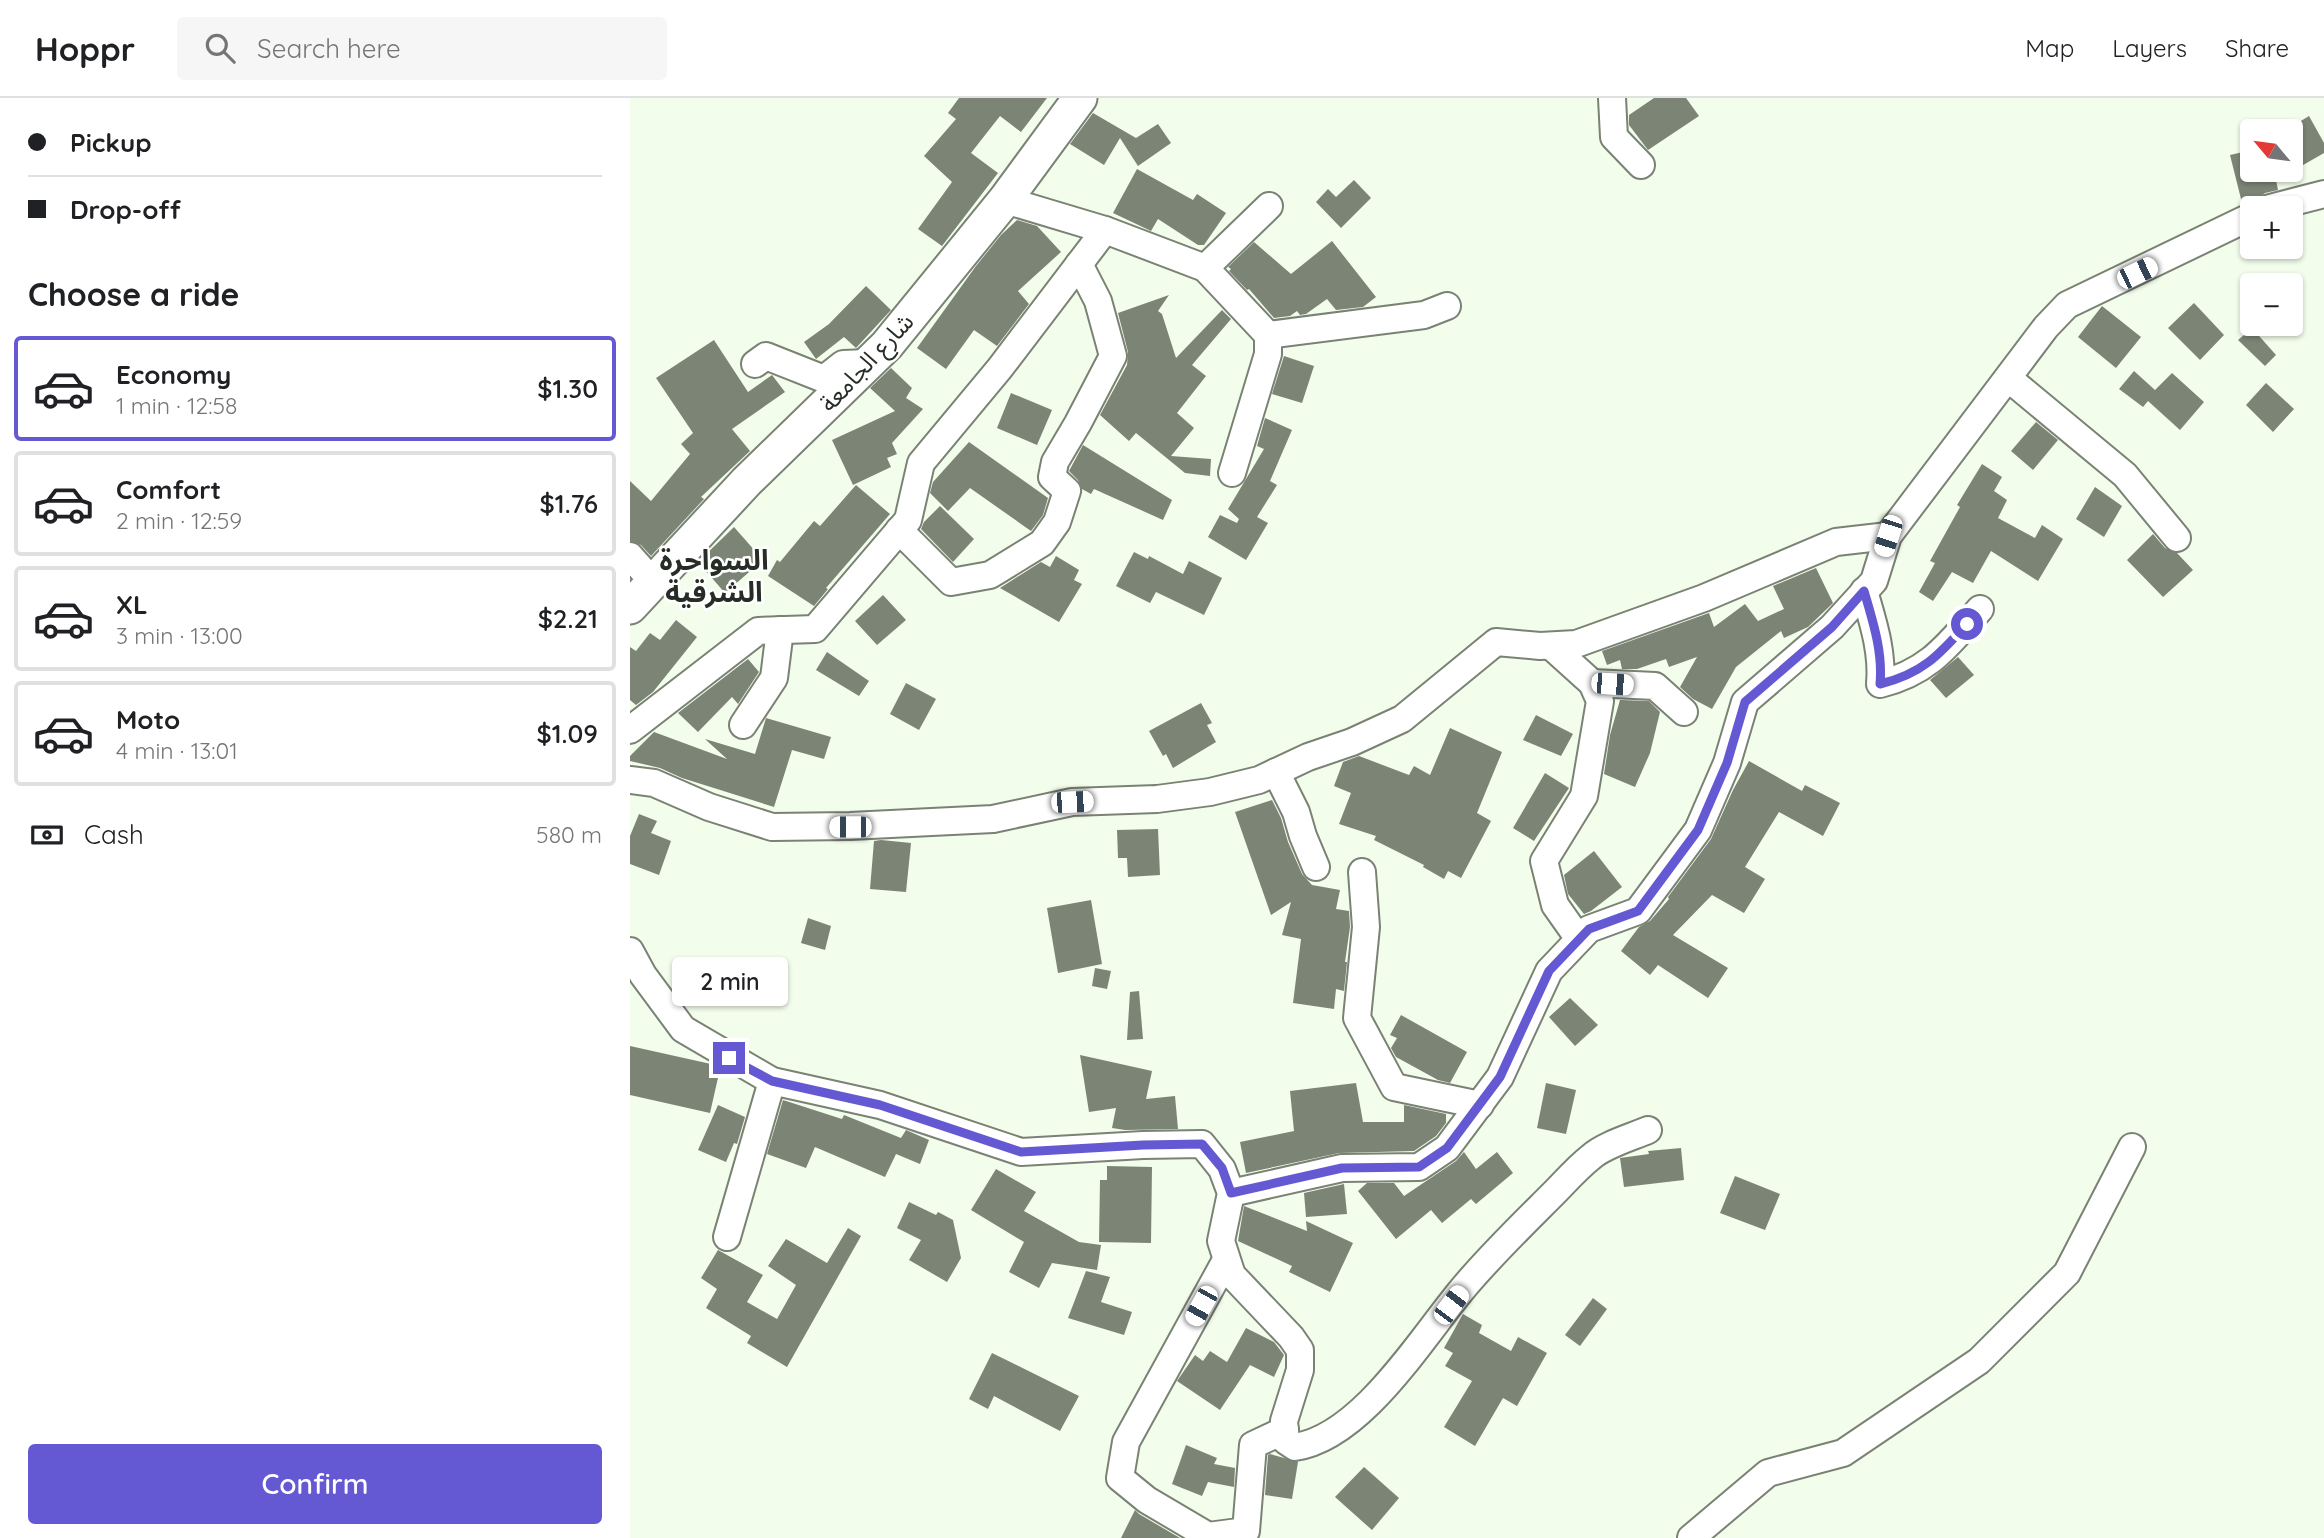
<!DOCTYPE html>
<meta charset="utf-8">
<style>
:root{--surface:#fff;--page:#f6f6f6;--text:#202124;--muted:#757577;--line:#e0e0e0;--accent:#6459d2}
body{margin:0;font-family:Quicksand,"Noto Sans Arabic",sans-serif;background:var(--page);color:var(--text);height:100vh;display:flex;flex-direction:column;font-size:26px;white-space:nowrap}
*{box-sizing:border-box;margin:0}
p{font-size:23px;color:var(--muted)}
.icon{flex:none;width:38px;height:38px;fill:none;stroke:currentColor;stroke-width:2;stroke-linecap:round;stroke-linejoin:round}
.map{position:relative;flex:1;overflow:hidden}
.sheet{display:flex;flex-direction:column;background:var(--surface);width:630px}
.sheet>*{flex:none}
.banner{display:grid;align-content:center;height:154px;padding:0 28px;background:var(--surface)}
.needle{width:46px;rotate:299deg}
.fabs{position:absolute;left:1610px;top:21px;display:grid;gap:14px}
.fabs a{display:grid;place-items:center;width:63px;height:63px;border-radius:7px;background:var(--surface);box-shadow:0 2px 5px #0004;font-size:35px}
.end{position:absolute;width:32px;height:32px;margin:-16px;border:9px solid #6459d2;background:#fff;box-shadow:0 0 0 4px #fff}
.from{border-radius:50%}
.bubble{position:absolute;height:49px;border-radius:7px;background:var(--surface);box-shadow:0 2px 5px #0004;font-size:23px;font-weight:600;line-height:49px;text-align:center}
.car{position:absolute;width:21px;height:42px;margin:-21px -10px;border-radius:9px;box-shadow:0 0 5px 2px #0007;background:linear-gradient(#fff 24%,#345 0 40%,#fff 0 76%,#345 0 86%,#fff 0)}
.banner b{display:flex;align-items:center;gap:24px;height:66px;font-size:26px}
.banner b+b{border-top:2px solid var(--line)}
.banner i{width:18px;height:18px;background:var(--text)}
ul{padding:0;list-style:none}
li{display:flex;align-items:center;gap:21px;height:105px;margin:0 14px 10px;padding:0 14px;border:4px solid var(--line);border-radius:7px}
li div{flex:1}
li b{display:block;font-size:26px}
li em{font-style:normal;font-weight:600}
li.current{border-color:var(--accent)}
li>.icon{width:63px;height:63px;stroke-width:1.5}
h2{padding:0 28px;font-size:32px;line-height:84px}
.pay{display:flex;align-items:center;gap:18px;height:77px;padding:0 28px;font-size:26px}
.pay p{margin-inline-start:auto}
.action{display:flex;gap:14px;margin-top:auto;padding:14px 28px}
.action a{flex:1;height:80px;border-radius:7px;background:var(--accent);color:#fff;font-size:28px;font-weight:600;line-height:80px;text-align:center}
header{display:flex;align-items:center;gap:42px;box-sizing:border-box;height:98px;padding:0 35px;background:var(--surface);border-bottom:2px solid var(--line)}
header strong{font-size:33px}
nav{display:flex;gap:38px;margin-inline-start:auto;font-size:24px}
.search{width:490px;height:63px;background:var(--page);display:flex;align-items:center;gap:18px;box-sizing:border-box;padding:0 24px;border-radius:7px;color:var(--muted);font-size:26px}
main{display:flex;flex:1;min-height:0}
.map>svg:first-child{display:block}
</style>
<header>
<strong>Hoppr</strong>
<div class="search"><svg class="icon" aria-label="search" viewBox="0 0 24 24"><circle cx="10" cy="10" r="6"/><path d="M15 15l6 6"/></svg>Search here</div>
<nav><a>Map</a><a>Layers</a><a>Share</a></nav>
</header>
<main>
<section class="sheet">
<div class="banner">
<b><i class="from"></i>Pickup</b>
<b><i></i>Drop-off</b>
</div>
<h2>Choose a ride</h2>
<ul>
<li class="current"><svg class="icon" aria-label="car" viewBox="0 0 24 24"><path d="M5 17H2v-5l4-1 3-4h7l3 4 3 1v5h-3M9 17h6M6 11h13"/><circle cx="7" cy="17" r="2"/><circle cx="17" cy="17" r="2"/></svg><div><b>Economy</b><p>1 min · 12:58</p></div><em>$1.30</em></li>
<li><svg class="icon" aria-label="car" viewBox="0 0 24 24"><path d="M5 17H2v-5l4-1 3-4h7l3 4 3 1v5h-3M9 17h6M6 11h13"/><circle cx="7" cy="17" r="2"/><circle cx="17" cy="17" r="2"/></svg><div><b>Comfort</b><p>2 min · 12:59</p></div><em>$1.76</em></li>
<li><svg class="icon" aria-label="car" viewBox="0 0 24 24"><path d="M5 17H2v-5l4-1 3-4h7l3 4 3 1v5h-3M9 17h6M6 11h13"/><circle cx="7" cy="17" r="2"/><circle cx="17" cy="17" r="2"/></svg><div><b>XL</b><p>3 min · 13:00</p></div><em>$2.21</em></li>
<li><svg class="icon" aria-label="car" viewBox="0 0 24 24"><path d="M5 17H2v-5l4-1 3-4h7l3 4 3 1v5h-3M9 17h6M6 11h13"/><circle cx="7" cy="17" r="2"/><circle cx="17" cy="17" r="2"/></svg><div><b>Moto</b><p>4 min · 13:01</p></div><em>$1.09</em></li>
</ul>
<div class="pay"><svg class="icon" aria-label="cash" viewBox="0 0 24 24"><path d="M3 7h18v10H3z"/><circle cx="12" cy="12" r="2"/></svg>Cash<p>580 m</p></div>
<div class="action"><a>Confirm</a></div>
</section>
<div class="map">
<svg width="1694" height="1440" viewBox="0 0 1694 1440">
<rect width="100%" height="100%" fill="#f3fdec"/>
<g fill="#7c8476">
<path d="M 329,0 L 417,0 L 391,34 L 370,18 L 341,55 L 368,75 L 312,148 L 288,131 L 322,84 L 294,58 L 326,21 L 318,15 Z"/>
<path d="M 1024,0 L 1056,0 L 1069,18 L 1018,52 L 999,27 L 999,17 Z"/>
<path d="M 463,15 L 506,40 L 528,26 L 541,45 L 508,68 L 490,40 L 474,67 L 440,46 Z"/>
<path d="M 1679,18 L 1694,45 L 1694,55 L 1661,74 L 1661,29 Z"/>
<path d="M 1622,52 L 1622,72 L 1644,72 L 1648,92 L 1635,95 L 1626,103 L 1612,105 L 1600,57 Z"/>
<path d="M 507,71 L 563,102 L 567,96 L 596,115 L 574,147 L 568,147 L 528,121 L 521,133 L 483,115 Z"/>
<path d="M 724,82 L 741,100 L 711,130 L 686,104 L 698,91 L 706,99 Z"/>
<path d="M 387,122 L 407,128 L 431,154 L 388,193 L 399,206 L 367,248 L 344,232 L 316,271 L 287,250 L 346,168 L 371,137 Z"/>
<path d="M 702,143 L 746,199 L 733,209 L 706,212 L 697,201 L 676,216 L 670,217 L 667,213 L 660,218 L 644,220 L 619,191 L 617,192 L 599,173 L 601,171 L 598,169 L 624,144 L 661,176 Z"/>
<path d="M 236,188 L 261,212 L 226,250 L 214,239 L 186,261 L 174,244 L 199,226 Z"/>
<path d="M 539,197 L 528,213 L 532,216 L 546,260 L 592,212 L 601,221 L 562,267 L 576,278 L 547,315 L 564,330 L 541,358 L 581,361 L 580,378 L 555,375 L 506,335 L 499,343 L 470,317 L 497,267 L 498,254 L 488,215 Z"/>
<path d="M 1564,205 L 1594,237 L 1570,262 L 1538,230 Z"/>
<path d="M 1472,208 L 1511,239 L 1486,270 L 1448,239 Z"/>
<path d="M 1622,230 L 1646,257 L 1635,268 L 1608,242 Z"/>
<path d="M 84,242 L 118,294 L 142,277 L 155,294 L 102,331 L 120,353 L 71,399 L 74,401 L 21,458 L 11,447 L 0,443 L 0,383 L 21,403 L 60,356 L 51,346 L 63,335 L 26,280 Z"/>
<path d="M 654,258 L 684,268 L 672,305 L 642,296 Z"/>
<path d="M 261,270 L 282,290 L 276,300 L 293,311 L 262,345 L 267,356 L 257,360 L 261,369 L 223,387 L 202,342 L 265,313 L 240,290 Z"/>
<path d="M 1504,273 L 1525,292 L 1542,275 L 1574,304 L 1550,332 L 1518,303 L 1513,309 L 1489,291 Z"/>
<path d="M 1636,285 L 1664,311 L 1643,334 L 1616,307 Z"/>
<path d="M 381,295 L 422,312 L 407,347 L 367,330 Z"/>
<path d="M 635,320 L 662,332 L 640,383 L 647,387 L 627,419 L 638,425 L 616,462 L 578,439 L 590,417 L 607,425 L 609,421 L 598,411 L 634,351 L 627,348 Z"/>
<path d="M 1406,324 L 1428,342 L 1403,372 L 1381,353 Z"/>
<path d="M 339,344 L 418,400 L 413,417 L 401,433 L 340,390 L 318,413 L 300,395 L 303,384 Z"/>
<path d="M 453,347 L 542,402 L 533,422 L 464,391 L 461,396 L 452,391 L 448,382 L 439,373 Z"/>
<path d="M 1352,366 L 1372,379 L 1364,393 L 1377,402 L 1368,420 L 1405,440 L 1412,427 L 1433,441 L 1408,483 L 1361,453 L 1343,485 L 1322,474 L 1303,503 L 1289,494 L 1305,465 L 1300,463 L 1330,409 L 1327,407 Z"/>
<path d="M 226,387 L 260,416 L 196,490 L 198,491 L 184,508 L 138,478 L 147,462 L 150,464 L 184,423 L 190,428 Z"/>
<path d="M 1465,389 L 1492,408 L 1474,439 L 1446,421 Z"/>
<path d="M 310,408 L 344,441 L 323,464 L 291,431 L 294,424 Z"/>
<path d="M 104,429 L 133,462 L 95,495 L 68,464 Z"/>
<path d="M 1523,436 L 1535,450 L 1547,455 L 1563,472 L 1533,499 L 1497,462 Z"/>
<path d="M 504,454 L 518,461 L 519,458 L 553,476 L 559,463 L 592,480 L 574,517 L 526,494 L 520,505 L 486,488 Z"/>
<path d="M 426,458 L 449,472 L 444,482 L 452,486 L 429,524 L 370,490 L 411,464 L 420,469 Z"/>
<path d="M 1186,470 L 1203,505 L 1178,529 L 1154,540 L 1151,533 L 1106,569 L 1082,611 L 1063,601 L 1050,589 L 1067,559 L 1039,569 L 1036,561 L 1007,571 L 992,571 L 990,562 L 977,567 L 972,553 L 1079,515 L 1084,529 L 1115,506 L 1128,523 L 1154,511 L 1143,488 Z"/>
<path d="M 253,497 L 276,522 L 247,547 L 225,523 Z"/>
<path d="M 46,522 L 67,539 L 23,594 L 6,607 L 0,602 L 0,549 L 6,553 L 20,535 L 30,542 Z"/>
<path d="M 197,554 L 239,583 L 229,598 L 186,572 Z"/>
<path d="M 1328,559 L 1344,577 L 1316,600 L 1300,582 Z"/>
<path d="M 118,561 L 129,574 L 108,606 L 102,599 L 68,634 L 48,615 Z"/>
<path d="M 276,585 L 306,601 L 289,632 L 260,616 Z"/>
<path d="M 990,602 L 1019,603 L 1030,614 L 1020,655 L 1005,689 L 974,676 L 980,637 Z"/>
<path d="M 571,605 L 582,625 L 577,627 L 586,644 L 543,670 L 536,656 L 533,658 L 519,633 Z"/>
<path d="M 906,617 L 943,636 L 931,658 L 893,642 Z"/>
<path d="M 136,620 L 201,639 L 194,661 L 162,652 L 144,709 L 52,680 L 30,670 L 0,663 L 0,658 L 24,634 L 97,661 L 75,641 L 125,656 Z"/>
<path d="M 820,630 L 872,654 L 847,715 L 861,723 L 831,780 L 818,773 L 814,781 L 793,769 L 794,767 L 744,742 L 746,738 L 709,726 L 721,695 L 704,688 L 713,664 L 729,658 L 779,677 L 784,668 L 800,677 Z"/>
<path d="M 1119,663 L 1172,693 L 1175,687 L 1210,705 L 1193,738 L 1149,714 L 1115,769 L 1135,781 L 1114,815 L 1082,797 L 1043,837 L 1098,870 L 1078,900 L 1028,867 L 1020,877 L 991,853 L 1009,829 L 1020,823 L 1039,801 L 1038,799 L 1081,741 L 1103,692 Z"/>
<path d="M 915,675 L 939,690 L 904,743 L 883,730 Z"/>
<path d="M 642,702 L 651,720 L 658,744 L 672,776 L 682,787 L 710,792 L 706,811 L 719,813 L 720,829 L 715,864 L 717,864 L 714,893 L 706,891 L 704,911 L 663,905 L 671,841 L 652,837 L 661,804 L 641,817 L 605,714 Z"/>
<path d="M 9,716 L 27,723 L 21,735 L 41,743 L 29,777 L 0,766 L 0,738 Z"/>
<path d="M 528,731 L 530,777 L 498,779 L 497,760 L 488,760 L 487,732 Z"/>
<path d="M 251,742 L 281,745 L 276,794 L 240,791 L 244,743 Z"/>
<path d="M 964,753 L 992,789 L 961,813 L 954,816 L 938,796 L 934,777 Z"/>
<path d="M 461,802 L 472,866 L 428,875 L 417,810 Z"/>
<path d="M 178,820 L 201,828 L 195,852 L 171,845 Z"/>
<path d="M 465,870 L 481,873 L 477,891 L 462,888 Z"/>
<path d="M 509,893 L 513,941 L 497,942 L 500,894 Z"/>
<path d="M 940,900 L 968,927 L 945,948 L 919,919 Z"/>
<path d="M 771,917 L 837,954 L 820,985 L 808,982 L 766,959 L 761,950 L 767,940 L 760,937 Z"/>
<path d="M 0,948 L 81,966 L 90,971 L 80,1015 L 0,997 Z"/>
<path d="M 450,957 L 522,973 L 516,1001 L 545,998 L 548,1031 L 495,1032 L 482,1030 L 486,1010 L 459,1014 Z"/>
<path d="M 726,985 L 733,1024 L 774,1024 L 774,1007 L 816,1016 L 816,1025 L 806,1038 L 784,1053 L 709,1055 L 616,1075 L 610,1044 L 664,1033 L 660,993 Z"/>
<path d="M 916,985 L 946,992 L 936,1036 L 907,1030 Z"/>
<path d="M 153,1002 L 212,1021 L 214,1017 L 271,1040 L 276,1032 L 299,1042 L 290,1066 L 266,1056 L 255,1079 L 185,1049 L 176,1070 L 137,1056 Z"/>
<path d="M 88,1007 L 115,1019 L 107,1046 L 104,1045 L 96,1064 L 68,1052 Z"/>
<path d="M 1051,1050 L 1054,1082 L 994,1089 L 990,1060 L 1019,1056 L 1018,1053 Z"/>
<path d="M 834,1054 L 846,1071 L 867,1054 L 883,1075 L 846,1106 L 841,1101 L 812,1125 L 801,1112 L 766,1141 L 728,1093 L 737,1085 L 764,1085 L 774,1098 L 826,1063 Z"/>
<path d="M 477,1068 L 522,1069 L 521,1145 L 469,1144 L 470,1082 L 477,1082 Z"/>
<path d="M 366,1071 L 406,1094 L 394,1113 L 449,1144 L 471,1147 L 467,1172 L 422,1165 L 409,1190 L 379,1174 L 394,1144 L 341,1112 Z"/>
<path d="M 1105,1078 L 1150,1096 L 1135,1132 L 1090,1115 Z"/>
<path d="M 714,1086 L 717,1116 L 676,1119 L 674,1095 Z"/>
<path d="M 279,1104 L 306,1117 L 308,1114 L 323,1122 L 331,1160 L 317,1184 L 279,1162 L 291,1142 L 267,1130 Z"/>
<path d="M 614,1108 L 677,1133 L 676,1123 L 723,1145 L 700,1194 L 659,1174 L 662,1168 L 608,1143 Z"/>
<path d="M 218,1130 L 231,1138 L 157,1269 L 117,1245 L 121,1238 L 76,1210 L 87,1191 L 71,1180 L 88,1152 L 133,1177 L 117,1204 L 147,1221 L 166,1187 L 138,1168 L 156,1141 L 197,1165 Z"/>
<path d="M 456,1173 L 480,1179 L 471,1204 L 502,1214 L 494,1237 L 438,1220 Z"/>
<path d="M 963,1200 L 977,1211 L 950,1248 L 935,1237 Z"/>
<path d="M 833,1216 L 852,1227 L 849,1235 L 881,1253 L 888,1239 L 917,1255 L 887,1308 L 873,1300 L 845,1348 L 814,1329 L 842,1283 L 815,1268 L 823,1255 L 814,1250 Z"/>
<path d="M 616,1230 L 644,1244 L 654,1257 L 644,1279 L 620,1267 L 590,1312 L 547,1283 L 565,1257 L 573,1263 L 580,1253 L 597,1264 Z"/>
<path d="M 362,1255 L 449,1298 L 430,1333 L 364,1298 L 358,1311 L 339,1301 Z"/>
<path d="M 556,1347 L 587,1360 L 584,1366 L 605,1370 L 604,1389 L 578,1384 L 572,1398 L 542,1386 Z"/>
<path d="M 640,1356 L 668,1364 L 662,1401 L 635,1397 L 638,1357 Z"/>
<path d="M 734,1369 L 769,1400 L 742,1432 L 705,1399 Z"/>
<path d="M 505,1412 L 509,1416 L 550,1440 L 491,1440 Z"/>
</g>
<g fill="none" stroke-linecap="round" stroke-linejoin="round">
<g stroke="#798273" stroke-width="30">
<g id="minor">
<path d="M 982,0 L 984,39 L 1011,67"/>
<path d="M 375,102 L 475,132 L 575,170 L 638,237 L 638,256 L 602,375"/>
<path d="M 1640,110 L 1694,96"/>
<path d="M 575,170 L 639,108"/>
<path d="M 638,237 L 794,217 L 817,208"/>
<path d="M 125,266 L 136,258 L 194,281 L 213,266 L 238,265"/>
<path d="M 1378,280 L 1495,377 L 1547,440"/>
<path d="M 269,432 L 321,484 L 360,477 L 412,445 L 427,424 L 437,393 L 422,379 L 425,364 L 448,325 L 483,258 L 468,203 L 449,166"/>
<path d="M 0,458 L 23,484"/>
<path d="M 1234,493 C 1243,524 1253,554 1250,586 C 1299,574 1318,547 1350,511"/>
<path d="M 921,548 L 962,585 L 970,603 L 954,698 L 914,763 L 925,807 L 949,841"/>
<path d="M 962,585 L 1025,588 L 1054,614"/>
<path d="M 113,627 L 144,580 L 150,532"/>
<path d="M 0,632 L 128,533 L 185,531 L 278,422 L 291,365 L 370,270 L 475,132"/>
<path d="M 646,674 L 666,714 L 673,738 L 686,769"/>
<path d="M 0,682 L 24,685 L 79,709 L 142,729 L 220,728 L 363,721 L 442,704 L 527,701 L 580,694 L 629,682 L 678,659 L 722,644 L 772,621 L 866,544 L 910,548 L 946,546 L 1074,500 L 1206,444 L 1258,438"/>
<path d="M 732,774 L 736,829 L 727,920 L 764,989 L 850,1007"/>
<path d="M 0,853 L 13,877 L 53,931 L 142,983 L 250,1007 L 391,1054 L 513,1047 L 572,1046 L 592,1071 L 601,1095 L 591,1143 L 602,1177 L 661,1239 L 670,1252 L 670,1272 L 654,1323 L 656,1343 L 665,1349 C 733,1339 793,1237 835,1188 C 862,1156 893,1126 923,1096 C 935,1084 947,1070 961,1059 C 974,1047 1002,1039 1018,1032"/>
<path d="M 601,1095 L 712,1070 L 789,1069 L 817,1050 L 870,979 L 919,873 L 959,831 L 1008,813 L 1068,732 L 1097,665 L 1115,604 L 1202,529 L 1244,483 L 1258,438 L 1416,229 L 1437,207 L 1622,118"/>
<path d="M 97,1139 L 142,983"/>
<path d="M 596,1162 L 496,1344 L 490,1380 L 517,1402 L 578,1438 L 616,1433 L 623,1347 L 655,1332"/>
<path d="M 1061,1440 L 1138,1375 L 1213,1355 L 1349,1263 L 1437,1175 L 1502,1049"/>
</g>
</g>
<g stroke="#798273" stroke-width="37">
<path id="major" d="M 0,509 L 117,383 L 257,247 L 375,102 L 450,0"/>
</g>
<use href="#minor" stroke="#fff" stroke-width="26"/>
<use href="#major" stroke="#fff" stroke-width="33"/>
</g>
<g fill="none" stroke-linecap="round" stroke-linejoin="round">
<path stroke="#6459d2" stroke-width="9" d="M 99,960 L 142,983 L 250,1007 L 391,1054 L 513,1047 L 572,1046 L 592,1070 L 601,1095 L 712,1070 L 789,1069 L 817,1050 L 870,979 L 919,873 L 959,831 L 1008,813 L 1068,732 L 1097,665 L 1115,604 L 1202,529 L 1234,493 C 1243,524 1253,554 1250,586 C 1292,576 1309,557 1337,526"/>
</g>
<g text-anchor="middle" dominant-baseline="central" stroke-width="5" stroke-linejoin="round" paint-order="stroke">
<g font-size="24" fill="#282c26" stroke="#fff">
<text transform="translate(236 264) rotate(-47)">شارع الجامعة</text>
</g>
<g font-size="28" font-weight="bold" fill="#282c26" stroke="#fff">
<text x="84" y="461">السواحرة<tspan x="84" dy="32">الشرقية</tspan></text>
</g>
</g>
</svg>
<div class="fabs">
<a><svg class="needle" viewBox="-14 -14 28 28"><path d="M0-13l5 13h-10z" fill="#e53935"/><path d="M0 13l5-13h-10z" fill="#757577"/></svg></a>
<a>+</a>
<a>−</a>
</div>
<i class="end from" style="left:1337px;top:526px"></i>
<i class="end" style="left:99px;top:960px"></i>
<div class="bubble" style="left:42px;top:859px;width:116px">2 min</div>
<i class="car" style="left:1507px;top:175px;rotate:64deg"></i>
<i class="car" style="left:1258px;top:438px;rotate:198deg"></i>
<i class="car" style="left:982px;top:586px;rotate:94deg"></i>
<i class="car" style="left:442px;top:704px;rotate:88deg"></i>
<i class="car" style="left:220px;top:729px;rotate:270deg"></i>
<i class="car" style="left:821px;top:1207px;rotate:37deg"></i>
<i class="car" style="left:571px;top:1208px;rotate:209deg"></i>
</div>
</main>
